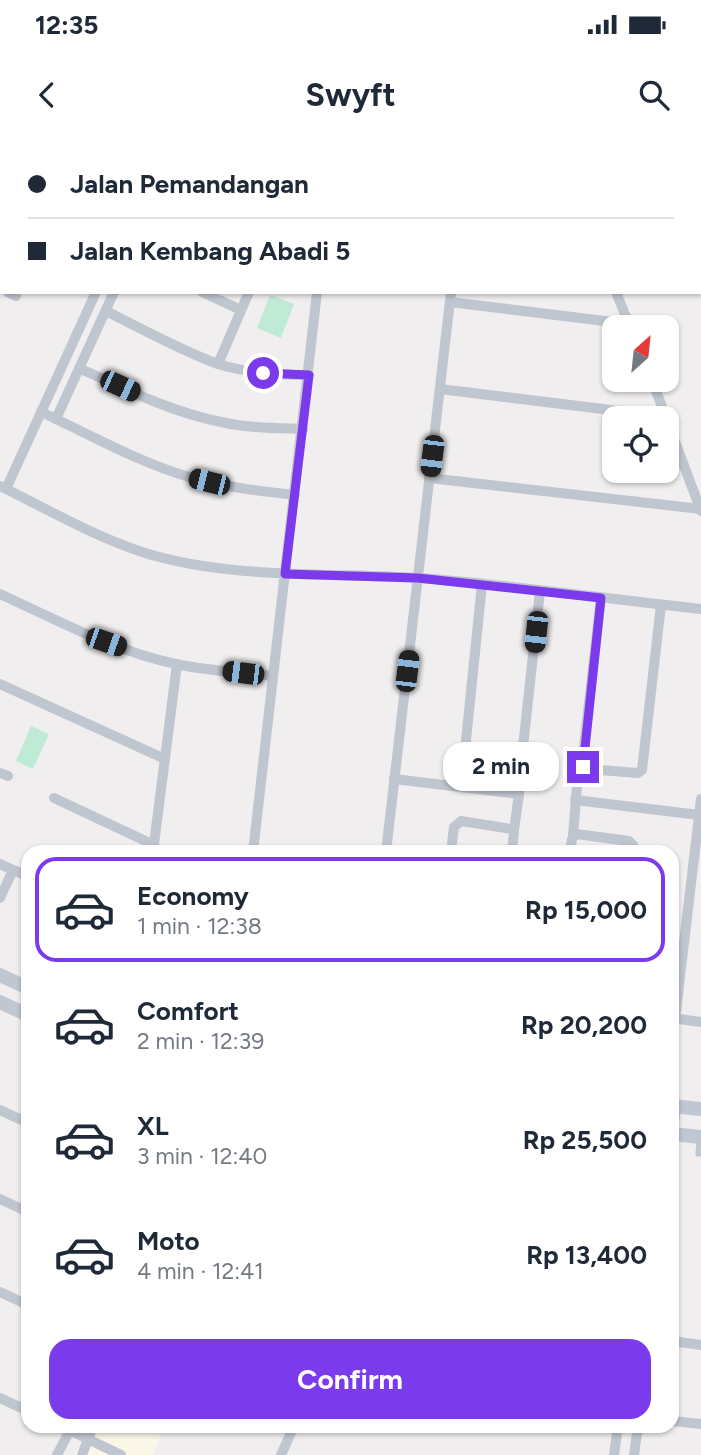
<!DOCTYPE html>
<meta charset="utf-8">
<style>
:root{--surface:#fff;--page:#f2f2f3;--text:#1f2937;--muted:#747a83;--line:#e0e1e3;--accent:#7c3aed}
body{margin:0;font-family:Figtree,sans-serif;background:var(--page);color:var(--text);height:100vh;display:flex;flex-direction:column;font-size:26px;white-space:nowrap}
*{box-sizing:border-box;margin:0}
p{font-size:23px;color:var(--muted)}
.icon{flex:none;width:38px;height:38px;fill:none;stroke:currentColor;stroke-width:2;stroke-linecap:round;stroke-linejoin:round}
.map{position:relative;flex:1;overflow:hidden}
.sheet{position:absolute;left:21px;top:705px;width:658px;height:588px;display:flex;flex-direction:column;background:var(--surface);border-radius:21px;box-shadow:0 2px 5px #0004}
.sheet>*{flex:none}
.hud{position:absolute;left:0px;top:0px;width:702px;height:154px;box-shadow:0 2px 5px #0004;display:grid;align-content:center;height:154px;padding:0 28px;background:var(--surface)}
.needle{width:46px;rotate:27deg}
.fabs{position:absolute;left:602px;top:175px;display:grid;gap:14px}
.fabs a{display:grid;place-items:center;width:77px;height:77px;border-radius:14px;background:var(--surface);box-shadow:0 2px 5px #0004;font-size:35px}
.end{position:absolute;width:32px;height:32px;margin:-16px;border:9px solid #7c3aed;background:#fff;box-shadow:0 0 0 4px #fff}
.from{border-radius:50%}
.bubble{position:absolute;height:49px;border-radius:21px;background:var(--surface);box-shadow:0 2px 5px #0004;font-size:23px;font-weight:700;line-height:49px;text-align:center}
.car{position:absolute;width:21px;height:42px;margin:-21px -10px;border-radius:9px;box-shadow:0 0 5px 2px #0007;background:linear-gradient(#222 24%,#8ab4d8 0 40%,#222 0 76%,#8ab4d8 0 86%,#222 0)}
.hud b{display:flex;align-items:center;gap:24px;height:66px;font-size:26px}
.hud b+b{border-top:2px solid var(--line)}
.hud i{width:18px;height:18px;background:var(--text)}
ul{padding:12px 0 0;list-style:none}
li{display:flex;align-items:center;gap:21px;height:105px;margin:0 14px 10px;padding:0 14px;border:4px solid transparent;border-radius:21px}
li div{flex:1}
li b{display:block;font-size:26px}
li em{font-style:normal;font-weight:700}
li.current{border-color:var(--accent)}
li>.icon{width:63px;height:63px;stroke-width:1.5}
.button{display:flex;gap:14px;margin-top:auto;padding:14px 28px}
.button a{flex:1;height:80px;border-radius:21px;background:var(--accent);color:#fff;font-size:28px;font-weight:700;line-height:80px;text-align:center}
.status{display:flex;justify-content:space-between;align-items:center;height:49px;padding:0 35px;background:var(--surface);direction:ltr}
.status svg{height:19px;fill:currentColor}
header{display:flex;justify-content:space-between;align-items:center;height:91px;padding:0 28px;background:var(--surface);font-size:32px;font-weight:700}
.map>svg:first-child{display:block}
</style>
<div class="status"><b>12:35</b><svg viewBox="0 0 49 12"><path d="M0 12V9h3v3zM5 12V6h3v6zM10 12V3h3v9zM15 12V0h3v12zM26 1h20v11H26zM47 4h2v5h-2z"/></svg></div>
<header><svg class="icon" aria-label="back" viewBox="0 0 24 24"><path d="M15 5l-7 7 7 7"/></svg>Swyft<svg class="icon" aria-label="search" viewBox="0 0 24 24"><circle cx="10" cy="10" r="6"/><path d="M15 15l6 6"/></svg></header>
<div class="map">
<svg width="701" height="1315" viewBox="0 0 701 1315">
<rect width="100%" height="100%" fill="#f0eeee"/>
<path fill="#faf7e8" d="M 89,1286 L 164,1286 L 153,1315 L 75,1315 Z"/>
<g fill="#bfebd6">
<path d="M 270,155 L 294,164 L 281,198 L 257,188 Z"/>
<path d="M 31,586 L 49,594 L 33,629 L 16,621 Z"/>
</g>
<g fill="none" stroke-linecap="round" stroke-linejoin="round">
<path stroke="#90c8e4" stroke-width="19" d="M 0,17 L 2,13"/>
<path stroke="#c0c6cf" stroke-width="5" d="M 699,1000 L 698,1014 L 701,1014"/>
<g stroke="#c0c6cf" stroke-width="10">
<path d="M 78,0 L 82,2"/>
<path d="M 26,2 L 27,0"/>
<path d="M 164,2 L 165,0"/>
<path d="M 184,2 L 185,0"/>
<path d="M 348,2 L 348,0"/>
<path d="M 468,2 L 468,0"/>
<path d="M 700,52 L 701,52"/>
<path d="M 0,57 L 2,53"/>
<path d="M 8,152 L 16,156"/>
<path d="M 202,152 L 241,170"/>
<path d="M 616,152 L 630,187"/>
<path d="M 450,162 L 629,184"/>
<path d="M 106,171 C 142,189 180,210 218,224 C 247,233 279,235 309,235"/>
<path d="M 218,224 L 249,152"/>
<path d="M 79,228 C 125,249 171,272 221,282 C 248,288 275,288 303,289"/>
<path d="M 652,240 L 701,371"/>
<path d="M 440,249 L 668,277"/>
<path d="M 41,272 C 89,294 138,322 189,337 C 224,347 259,351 295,355"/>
<path d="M 56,279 L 114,152"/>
<path d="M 429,338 L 701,369"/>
<path d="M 0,346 C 47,369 95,397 145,413 C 234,440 329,432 420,438 C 514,445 608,459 701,469"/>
<path d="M 6,349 L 96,152"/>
<path d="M 482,444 L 465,610 L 471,615 L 516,621 L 520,620 L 522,616 L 540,451"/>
<path d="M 0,454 C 57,480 114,511 176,524 C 207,531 241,532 273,536"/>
<path d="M 601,458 L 582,624 L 587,629 L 638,633 L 642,630 L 661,465"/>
<path d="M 0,544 L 165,619"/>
<path d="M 0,633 L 8,636"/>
<path d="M 394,639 L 519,654"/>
<path d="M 54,658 L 154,705"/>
<path d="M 575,660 L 699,675"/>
<path d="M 514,690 L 519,654 L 520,620"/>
<path d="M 573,696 L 578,633 L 583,627"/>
<path d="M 153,712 L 177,524"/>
<path d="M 253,712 L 317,152"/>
<path d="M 386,712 L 451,152"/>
<path d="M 451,712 L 454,687 L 461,681 L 512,689 L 514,691 L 512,712"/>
<path d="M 570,712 L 572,699 L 576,694 L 629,701 L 633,705 L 633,712"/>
<path d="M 0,724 L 13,730 L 0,758"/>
<path d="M 13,730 L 28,736"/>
<path d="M 672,878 L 701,882"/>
<path d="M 675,879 L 701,659"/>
<path d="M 0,970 L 28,983"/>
<path d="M 672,1002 L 676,966"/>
<path d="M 0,1059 L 28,1072"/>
<path d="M 0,1152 L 28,1165"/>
<path d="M 672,1201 L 701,1205"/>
<path d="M 0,1258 L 28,1271"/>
<path d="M 672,1281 L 701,1284"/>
<path d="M 61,1286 L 121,1315"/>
<path d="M 57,1315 L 72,1286"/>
<path d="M 82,1315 L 93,1286"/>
<path d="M 281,1315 L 294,1286"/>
<path d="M 614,1315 L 618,1286"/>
<path d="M 634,1315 L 638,1286"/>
</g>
<g stroke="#c0c7d3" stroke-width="14">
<path d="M 0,835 L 28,848"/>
<path d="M 0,862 L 28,875"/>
<path d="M 672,966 L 701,969"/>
<path d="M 672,994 L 701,997"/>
</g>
</g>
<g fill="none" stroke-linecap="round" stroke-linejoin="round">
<path stroke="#7c3aed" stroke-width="9" d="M 263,233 L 309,235 L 285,434 L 418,438 L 601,458 L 583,627"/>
</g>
</svg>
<div class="fabs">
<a><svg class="needle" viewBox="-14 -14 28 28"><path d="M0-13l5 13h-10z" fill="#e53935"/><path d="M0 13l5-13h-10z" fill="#747a83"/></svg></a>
<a><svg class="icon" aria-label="locate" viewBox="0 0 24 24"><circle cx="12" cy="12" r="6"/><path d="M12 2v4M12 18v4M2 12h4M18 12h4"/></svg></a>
</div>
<i class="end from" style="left:263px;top:233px"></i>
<i class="end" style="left:583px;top:627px"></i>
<div class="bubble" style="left:443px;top:602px;width:116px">2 min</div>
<i class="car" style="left:120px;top:246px;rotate:115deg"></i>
<i class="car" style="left:432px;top:316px;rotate:187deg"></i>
<i class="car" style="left:209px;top:342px;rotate:284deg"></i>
<i class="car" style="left:536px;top:492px;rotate:186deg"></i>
<i class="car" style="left:106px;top:502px;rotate:109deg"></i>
<i class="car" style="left:407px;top:531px;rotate:7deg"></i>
<i class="car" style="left:243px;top:533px;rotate:277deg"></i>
<div class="hud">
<b><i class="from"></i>Jalan Pemandangan</b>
<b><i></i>Jalan Kembang Abadi 5</b>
</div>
<section class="sheet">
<ul>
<li class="current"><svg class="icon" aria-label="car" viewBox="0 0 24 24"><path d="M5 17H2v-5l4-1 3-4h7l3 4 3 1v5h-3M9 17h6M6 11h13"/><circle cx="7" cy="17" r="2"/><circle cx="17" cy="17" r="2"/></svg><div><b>Economy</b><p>1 min · 12:38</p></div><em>Rp 15,000</em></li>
<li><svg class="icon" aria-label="car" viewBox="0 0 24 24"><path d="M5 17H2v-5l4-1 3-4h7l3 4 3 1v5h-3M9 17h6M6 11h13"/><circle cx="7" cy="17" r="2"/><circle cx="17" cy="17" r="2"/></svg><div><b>Comfort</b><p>2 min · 12:39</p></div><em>Rp 20,200</em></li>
<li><svg class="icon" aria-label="car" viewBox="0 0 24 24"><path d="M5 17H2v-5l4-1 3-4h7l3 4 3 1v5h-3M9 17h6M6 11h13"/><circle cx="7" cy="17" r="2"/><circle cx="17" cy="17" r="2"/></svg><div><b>XL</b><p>3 min · 12:40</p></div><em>Rp 25,500</em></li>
<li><svg class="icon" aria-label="car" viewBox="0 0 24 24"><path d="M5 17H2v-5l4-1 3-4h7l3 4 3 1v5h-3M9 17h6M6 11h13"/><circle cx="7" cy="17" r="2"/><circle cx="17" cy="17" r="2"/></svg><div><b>Moto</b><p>4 min · 12:41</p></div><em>Rp 13,400</em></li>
</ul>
<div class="button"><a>Confirm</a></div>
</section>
</div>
